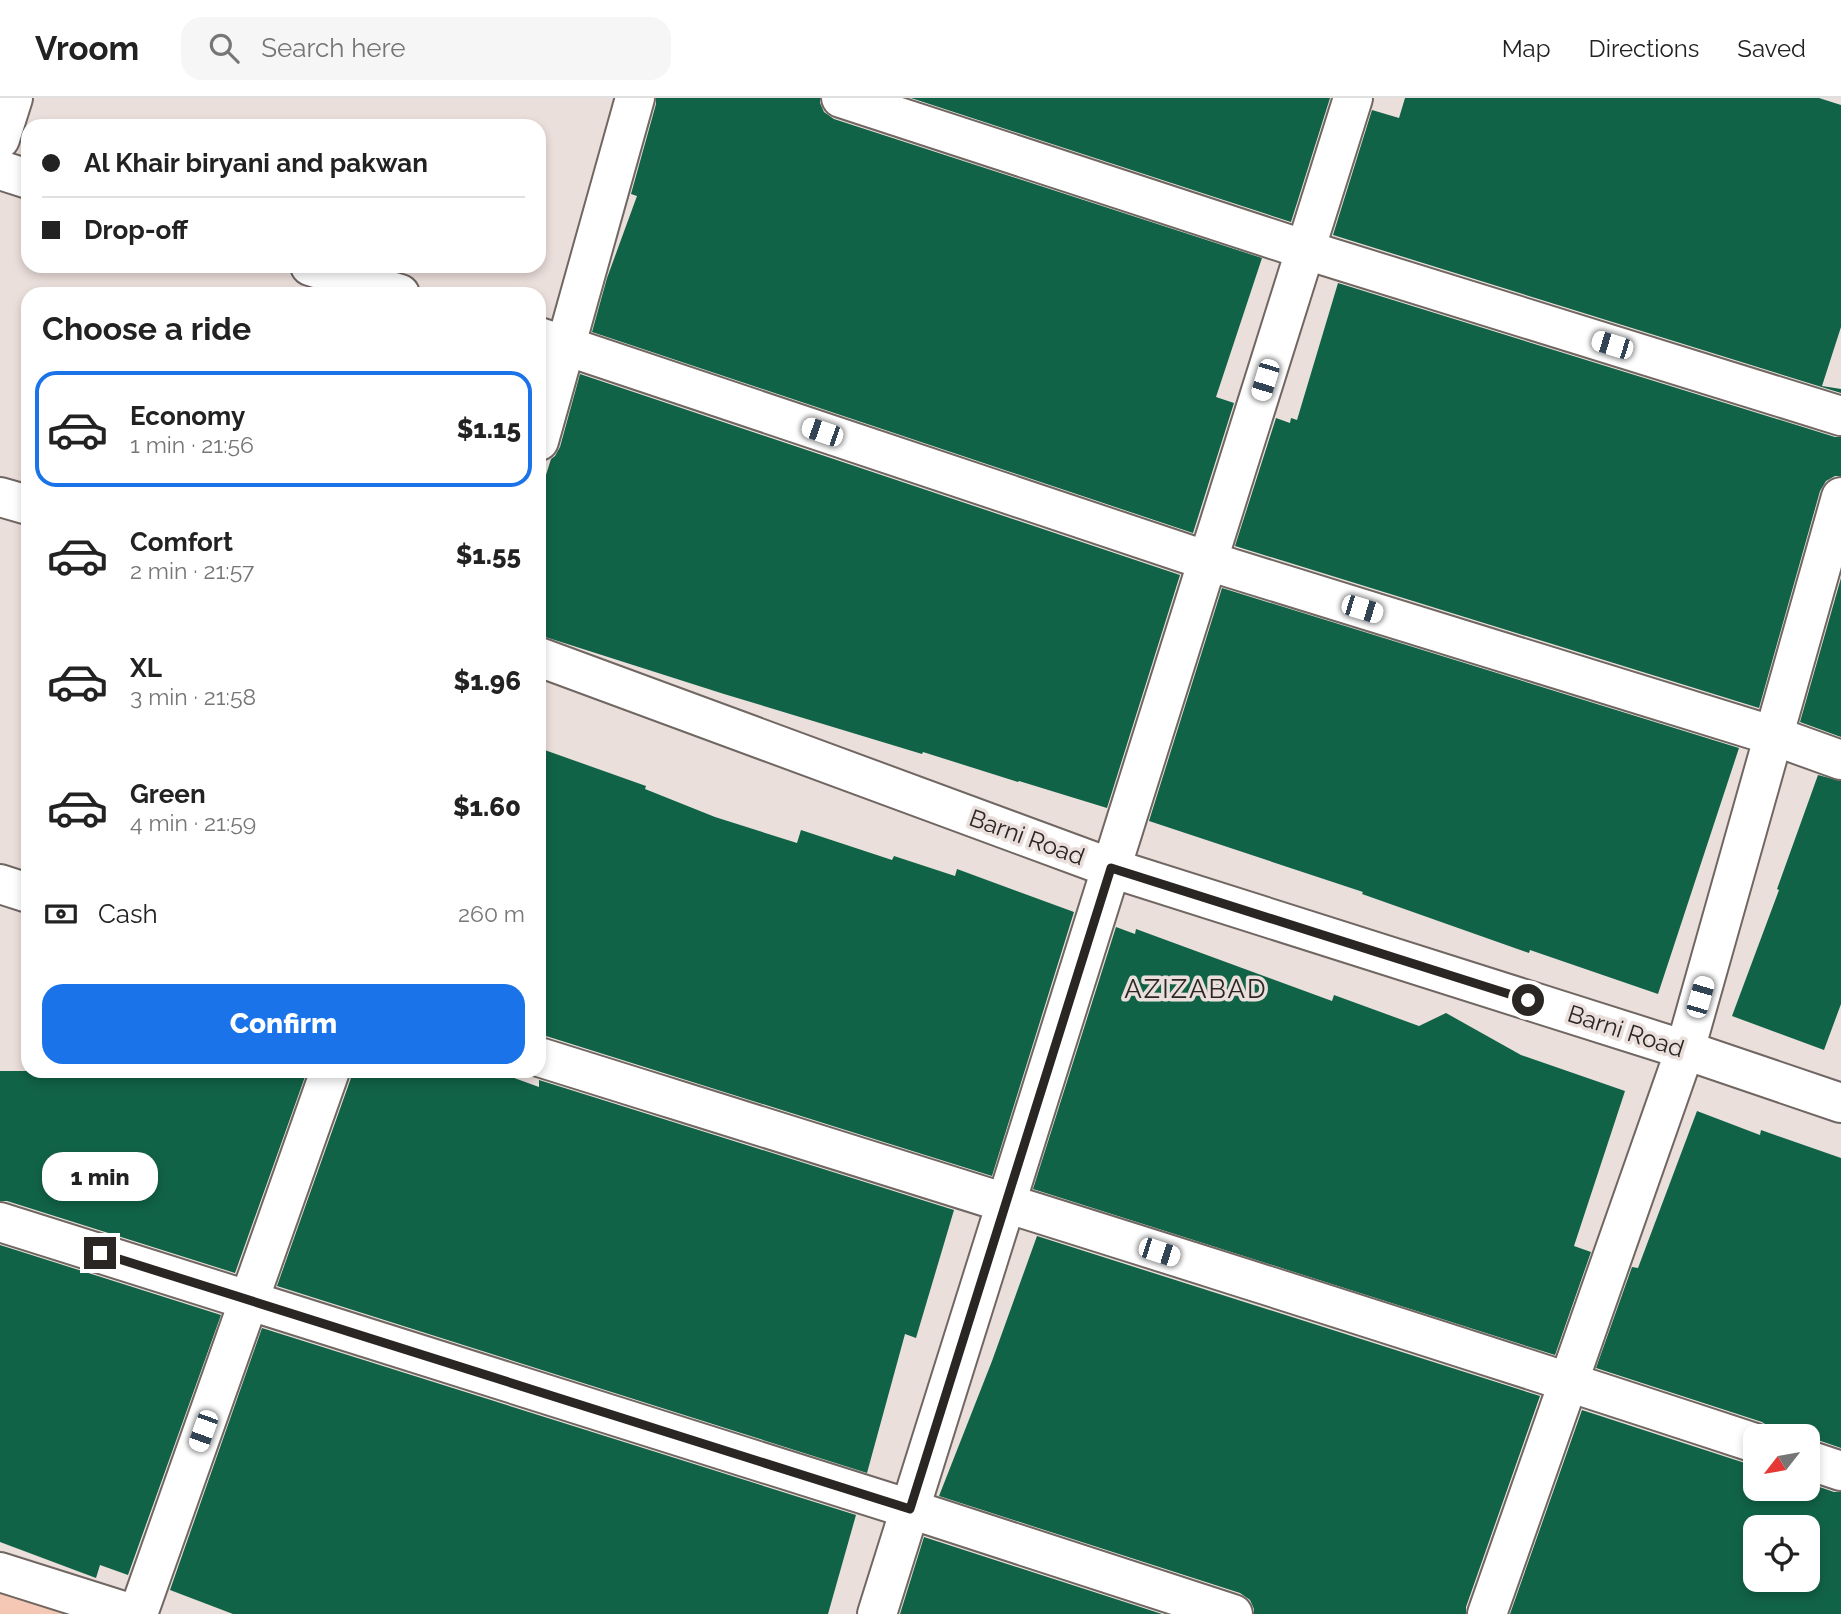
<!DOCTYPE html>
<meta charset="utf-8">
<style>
:root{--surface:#fff;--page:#f6f6f6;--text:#222;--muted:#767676;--line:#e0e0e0;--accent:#1a73e8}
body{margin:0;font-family:Raleway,sans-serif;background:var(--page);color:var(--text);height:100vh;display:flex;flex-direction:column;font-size:26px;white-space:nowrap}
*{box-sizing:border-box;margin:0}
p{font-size:23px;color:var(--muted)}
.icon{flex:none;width:38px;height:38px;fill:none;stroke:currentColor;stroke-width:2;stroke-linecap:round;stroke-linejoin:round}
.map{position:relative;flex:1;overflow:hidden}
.drawer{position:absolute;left:21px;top:189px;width:525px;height:791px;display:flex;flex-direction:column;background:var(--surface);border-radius:21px;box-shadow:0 4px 10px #0003}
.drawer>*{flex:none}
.guide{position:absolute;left:21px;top:21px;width:525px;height:154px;border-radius:21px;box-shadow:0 4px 10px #0003;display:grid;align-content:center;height:154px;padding:0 21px;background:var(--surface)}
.needle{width:46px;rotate:239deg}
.fabs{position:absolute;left:1743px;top:1326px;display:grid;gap:14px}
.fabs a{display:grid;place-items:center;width:77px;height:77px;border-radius:14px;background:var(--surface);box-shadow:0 4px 10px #0003;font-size:35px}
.end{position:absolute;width:32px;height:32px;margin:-16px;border:9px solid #2a2624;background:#fff;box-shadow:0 0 0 4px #fff}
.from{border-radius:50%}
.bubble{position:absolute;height:49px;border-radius:21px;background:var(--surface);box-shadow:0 4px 10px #0003;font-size:23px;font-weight:800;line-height:49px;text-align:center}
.car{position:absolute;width:21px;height:42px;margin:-21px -10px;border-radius:9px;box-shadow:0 0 5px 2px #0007;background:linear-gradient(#fff 24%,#345 0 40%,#fff 0 76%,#345 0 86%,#fff 0)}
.guide b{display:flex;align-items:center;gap:24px;height:66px;font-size:26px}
.guide b+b{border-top:2px solid var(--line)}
.guide i{width:18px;height:18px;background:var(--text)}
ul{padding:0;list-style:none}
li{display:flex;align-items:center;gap:21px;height:116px;margin:0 14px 10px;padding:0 7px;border:4px solid transparent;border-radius:21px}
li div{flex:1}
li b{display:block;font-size:26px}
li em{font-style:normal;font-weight:800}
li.selected{border-color:var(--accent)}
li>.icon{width:63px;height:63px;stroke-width:1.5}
h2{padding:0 21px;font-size:32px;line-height:84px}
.pay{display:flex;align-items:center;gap:18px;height:77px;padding:0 21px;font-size:26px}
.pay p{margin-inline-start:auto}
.button{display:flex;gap:14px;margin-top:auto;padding:14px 21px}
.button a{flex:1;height:80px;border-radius:21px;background:var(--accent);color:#fff;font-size:28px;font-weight:800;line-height:80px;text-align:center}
header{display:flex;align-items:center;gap:42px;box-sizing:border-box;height:98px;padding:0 35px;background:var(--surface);border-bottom:2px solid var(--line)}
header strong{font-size:33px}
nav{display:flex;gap:38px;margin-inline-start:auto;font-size:24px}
.search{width:490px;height:63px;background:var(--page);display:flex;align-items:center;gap:18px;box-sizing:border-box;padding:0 24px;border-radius:21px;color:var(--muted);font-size:26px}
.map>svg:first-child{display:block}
</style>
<header>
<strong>Vroom</strong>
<div class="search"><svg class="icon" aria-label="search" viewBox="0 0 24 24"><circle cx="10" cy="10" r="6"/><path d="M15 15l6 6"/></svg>Search here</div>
<nav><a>Map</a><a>Directions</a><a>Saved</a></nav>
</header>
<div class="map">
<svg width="1841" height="1516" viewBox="0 0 1841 1516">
<rect width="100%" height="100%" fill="#ebdfdb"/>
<path fill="#f5c8b6" d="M 0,1474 L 133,1516 L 0,1516 Z"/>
<g fill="#116348" fill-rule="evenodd">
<path d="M 656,0 L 820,0 L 820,5 L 824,14 L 834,21 L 1262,160 L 1216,299 L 1234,305 L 1193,435 L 592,234 L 607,180 L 637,98 L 631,96 L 656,6 Z"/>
<path d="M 911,0 L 1330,0 L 1291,124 Z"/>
<path d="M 1405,0 L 1819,0 L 1841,7 L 1841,229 L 1822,288 L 1841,291 L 1841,295 L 1333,137 L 1372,12 L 1399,20 Z"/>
<path d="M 1338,185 L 1835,339 L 1841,339 L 1841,378 L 1835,378 L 1826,383 L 1820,393 L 1759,610 L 1235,448 L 1276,320 L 1290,325 L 1291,320 L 1297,322 Z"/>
<path d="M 580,276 L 1180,477 L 1107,710 L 1019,683 L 1018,684 L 923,654 L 922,656 L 724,596 L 539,537 L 539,399 L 551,361 L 555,358 L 560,349 Z"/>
<path d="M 1841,480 L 1841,639 L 1800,624 Z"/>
<path d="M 1222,490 L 1739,650 L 1658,896 L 1530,852 L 1529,855 L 1362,796 L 1363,794 L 1149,723 Z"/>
<path d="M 539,650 L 646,688 L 645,691 L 715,719 L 797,745 L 801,732 L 892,762 L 894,758 L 955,778 L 957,771 L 1074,814 L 992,1078 L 546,938 L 539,938 Z"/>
<path d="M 1818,677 L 1841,683 L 1841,906 L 1824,952 L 1732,918 L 1779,792 L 1777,791 Z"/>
<path d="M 1116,829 L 1135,836 L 1136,831 L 1332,903 L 1334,897 L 1419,928 L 1446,915 L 1521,957 L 1625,993 L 1574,1148 L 1591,1154 L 1555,1257 L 1033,1091 Z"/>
<path d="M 0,973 L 307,973 L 235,1175 L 7,1103 L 0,1103 Z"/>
<path d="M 351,973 L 495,973 L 539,989 L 539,982 L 954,1112 L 916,1240 L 905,1236 L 867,1375 L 277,1188 L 351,980 Z"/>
<path d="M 1697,1013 L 1760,1037 L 1761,1032 L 1841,1060 L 1841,1350 L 1815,1341 L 1808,1341 L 1808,1339 L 1776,1339 L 1771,1330 L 1762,1324 L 1596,1270 L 1632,1169 L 1638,1170 Z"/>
<path d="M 1037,1138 L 1540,1298 L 1466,1509 L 1466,1516 L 1254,1516 L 1254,1511 L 1250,1502 L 1240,1495 L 939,1398 L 992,1263 Z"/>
<path d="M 0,1147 L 221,1217 L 128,1477 L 100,1467 L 96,1480 L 0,1444 Z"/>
<path d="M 262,1230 L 856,1417 L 828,1516 L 233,1516 L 170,1492 Z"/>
<path d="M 1582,1312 L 1748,1366 L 1755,1366 L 1755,1391 L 1808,1391 L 1808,1385 L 1834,1394 L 1841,1394 L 1841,1516 L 1510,1516 ZM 1755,1430 L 1808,1430 L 1808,1482 L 1755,1482 Z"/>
<path d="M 924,1439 L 1162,1516 L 900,1516 Z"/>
</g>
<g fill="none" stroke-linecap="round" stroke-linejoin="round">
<g stroke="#706662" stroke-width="42">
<g id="minor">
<path d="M 841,0 L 1306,152 L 1841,318"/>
<path d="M 0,41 L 13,0"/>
<path d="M 0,72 L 28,81"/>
<path d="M 310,168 L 400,196"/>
<path d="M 539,239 L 1208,463 L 1774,638 L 1841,662"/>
<path d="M 539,343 L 635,0"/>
<path d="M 0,399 L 28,407"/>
<path d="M 539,559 L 1111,770 L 1685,952 L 1841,1005"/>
<path d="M 0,786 L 28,795"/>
<path d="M 539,959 C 945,1086 1351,1212 1755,1345"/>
<path d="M 0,1124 L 910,1411 L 1233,1516"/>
<path d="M 1808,1362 L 1841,1373"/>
<path d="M 0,1474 L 133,1516"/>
<path d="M 138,1516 L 330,973"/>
<path d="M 877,1516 L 1353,0"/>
<path d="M 1487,1516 L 1685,952 L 1841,399"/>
</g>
</g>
<use href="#minor" stroke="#fff" stroke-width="38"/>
</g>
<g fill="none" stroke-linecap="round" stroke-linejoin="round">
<path stroke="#2a2624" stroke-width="9" d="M 100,1155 L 910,1411 L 1111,770 L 1528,902"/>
</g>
<g text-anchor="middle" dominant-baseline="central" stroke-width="7" stroke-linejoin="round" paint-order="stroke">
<g font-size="24" fill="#2a2624" stroke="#ebdfdb">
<text transform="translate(1027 739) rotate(20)">Barni Road</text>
<text transform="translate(1626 933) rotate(18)">Barni Road</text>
</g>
<g font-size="26" letter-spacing="2" fill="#2a2624" stroke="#ebdfdb">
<text x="1196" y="891">AZIZABAD</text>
</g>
</g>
</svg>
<div class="fabs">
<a><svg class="needle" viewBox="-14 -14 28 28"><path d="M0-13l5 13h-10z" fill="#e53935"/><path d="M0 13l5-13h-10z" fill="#767676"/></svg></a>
<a><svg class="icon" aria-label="locate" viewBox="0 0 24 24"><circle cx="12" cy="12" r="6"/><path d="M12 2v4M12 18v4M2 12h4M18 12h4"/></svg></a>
</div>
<i class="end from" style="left:1528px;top:902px"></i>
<i class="end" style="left:100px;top:1155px"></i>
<div class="bubble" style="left:42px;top:1054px;width:116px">1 min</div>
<i class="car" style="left:1612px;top:247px;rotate:287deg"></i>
<i class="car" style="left:1265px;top:282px;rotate:197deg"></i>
<i class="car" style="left:822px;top:334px;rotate:289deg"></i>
<i class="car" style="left:1362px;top:511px;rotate:107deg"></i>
<i class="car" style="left:1700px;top:899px;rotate:16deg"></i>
<i class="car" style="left:1159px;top:1154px;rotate:108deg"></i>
<i class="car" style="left:203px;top:1333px;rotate:200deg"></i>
<div class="guide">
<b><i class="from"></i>Al Khair biryani and pakwan</b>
<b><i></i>Drop-off</b>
</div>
<section class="drawer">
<h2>Choose a ride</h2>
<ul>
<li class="selected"><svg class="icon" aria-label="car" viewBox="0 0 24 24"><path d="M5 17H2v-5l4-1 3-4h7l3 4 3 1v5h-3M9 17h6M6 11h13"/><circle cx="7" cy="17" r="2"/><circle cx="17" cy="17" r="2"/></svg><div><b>Economy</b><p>1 min · 21:56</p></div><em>$1.15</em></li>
<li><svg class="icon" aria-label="car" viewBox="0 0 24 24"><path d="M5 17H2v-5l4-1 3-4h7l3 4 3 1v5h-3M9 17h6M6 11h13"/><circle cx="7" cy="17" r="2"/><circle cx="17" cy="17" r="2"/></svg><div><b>Comfort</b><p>2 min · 21:57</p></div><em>$1.55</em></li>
<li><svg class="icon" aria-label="car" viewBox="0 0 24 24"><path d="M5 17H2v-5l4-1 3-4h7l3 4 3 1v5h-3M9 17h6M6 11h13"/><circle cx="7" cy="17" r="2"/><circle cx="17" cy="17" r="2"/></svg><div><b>XL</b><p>3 min · 21:58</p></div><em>$1.96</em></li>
<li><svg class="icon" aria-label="car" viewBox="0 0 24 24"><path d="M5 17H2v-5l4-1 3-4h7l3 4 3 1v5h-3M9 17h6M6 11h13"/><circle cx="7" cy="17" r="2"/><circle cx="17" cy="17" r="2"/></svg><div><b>Green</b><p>4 min · 21:59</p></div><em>$1.60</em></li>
</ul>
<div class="pay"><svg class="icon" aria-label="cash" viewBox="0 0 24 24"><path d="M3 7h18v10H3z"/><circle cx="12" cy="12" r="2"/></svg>Cash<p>260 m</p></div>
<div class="button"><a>Confirm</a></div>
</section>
</div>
